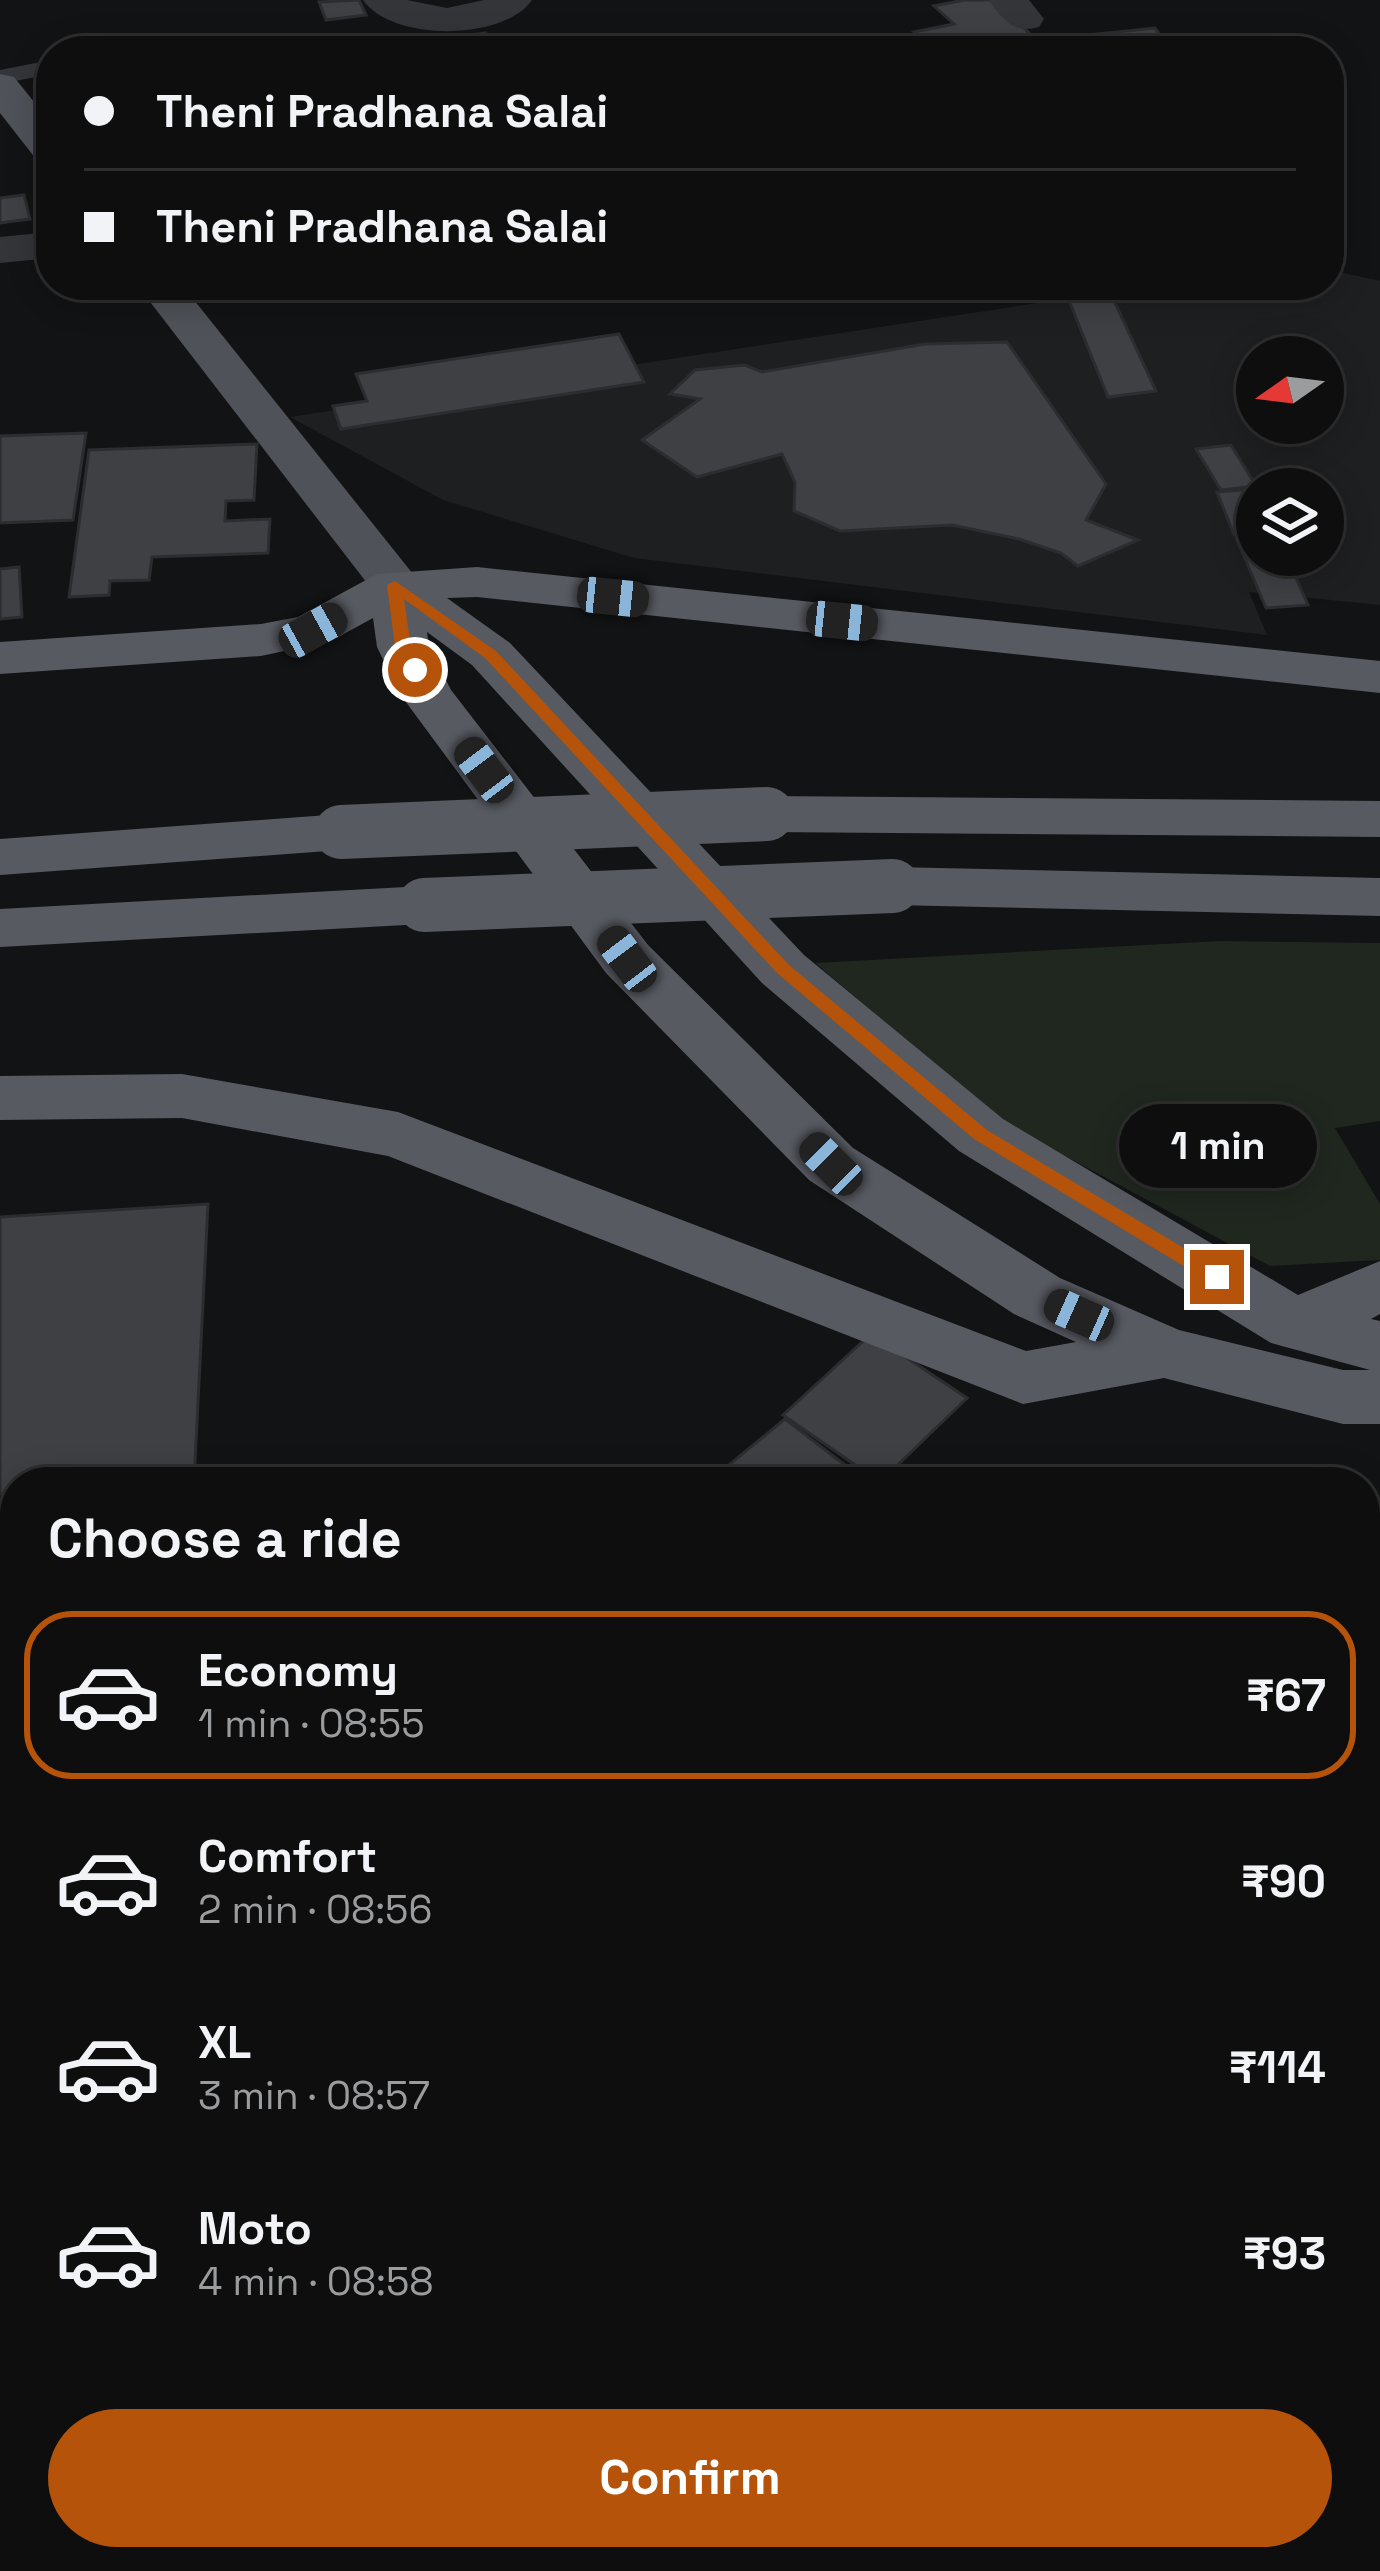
<!DOCTYPE html>
<meta charset="utf-8">
<style>
:root{--surface:#0e0e0f;--page:#171718;--text:#f1f3f6;--muted:#9b9c9e;--line:#2e2e2f;--accent:#b45309}
body{margin:0;font-family:"Space Grotesk",sans-serif;background:var(--page);color:var(--text);height:100vh;display:flex;flex-direction:column;font-size:45px;white-space:nowrap}
*{box-sizing:border-box;margin:0}
p{font-size:39px;color:var(--muted)}
.icon{flex:none;width:66px;height:66px;fill:none;stroke:currentColor;stroke-width:2;stroke-linecap:round;stroke-linejoin:round}
.map{position:relative;flex:1;overflow:hidden}
.drawer{position:absolute;left:0px;top:1467px;width:1380px;height:1104px;display:flex;flex-direction:column;background:var(--surface);border-radius:48px 48px 0 0;box-shadow:0 6px 30px #0003,0 0 0 3px var(--line)}
.drawer>*{flex:none}
.guide{position:absolute;left:36px;top:36px;width:1308px;height:264px;border-radius:48px;box-shadow:0 6px 30px #0003,0 0 0 3px var(--line);display:grid;align-content:center;height:264px;padding:0 48px;background:var(--surface)}
.needle{width:78px;rotate:256deg}
.buttons{position:absolute;left:1236px;top:336px;display:grid;gap:24px}
.buttons a{display:grid;place-items:center;width:108px;height:108px;border-radius:50%;background:var(--surface);box-shadow:0 6px 30px #0003,0 0 0 3px var(--line);font-size:60px}
.end{position:absolute;width:54px;height:54px;margin:-27px;border:15px solid #b45309;background:#fff;box-shadow:0 0 0 6px #fff}
.from{border-radius:50%}
.bubble{position:absolute;height:84px;border-radius:42px;background:var(--surface);box-shadow:0 6px 30px #0003,0 0 0 3px var(--line);font-size:39px;font-weight:800;line-height:84px;text-align:center}
.car{position:absolute;width:36px;height:72px;margin:-36px -18px;border-radius:15px;box-shadow:0 0 9px 3px #0007;background:linear-gradient(#222 24%,#8ab4d8 0 40%,#222 0 76%,#8ab4d8 0 86%,#222 0)}
.guide b{display:flex;align-items:center;gap:42px;height:114px;font-size:45px}
.guide b+b{border-top:3px solid var(--line)}
.guide i{width:30px;height:30px;background:var(--text)}
ul{padding:0;list-style:none}
li{display:flex;align-items:center;gap:36px;height:168px;margin:0 24px 18px;padding:0 24px;border:6px solid transparent;border-radius:48px}
li div{flex:1}
li b{display:block;font-size:45px}
li em{font-style:normal;font-weight:800}
li.active{border-color:var(--accent)}
li>.icon{width:108px;height:108px;stroke-width:1.5}
h2{padding:0 48px;font-size:54px;line-height:144px}
.action{display:flex;gap:24px;margin-top:auto;padding:24px 48px}
.action a{flex:1;height:138px;border-radius:72px;background:var(--accent);color:#fff;font-size:48px;font-weight:800;line-height:138px;text-align:center}
.map>svg:first-child{display:block}
</style>
<div class="map">
<svg width="1380" height="2571" viewBox="0 0 1380 2571">
<rect width="100%" height="100%" fill="#121314"/>
<path fill="#1e1f21" fill-rule="evenodd" d="M 1335,271 L 1380,281 L 1380,605 L 1249,592 L 1267,635 L 634,558 L 443,500 L 290,417 L 1110,292 L 1184,285 L 1329,285 L 1329,272 ZM 1257,357 L 1323,357 L 1323,423 L 1257,423 ZM 1257,489 L 1323,489 L 1323,555 L 1257,555 Z"/>
<path fill="#1f271f" d="M 1219,941 L 1380,943 L 1380,1121 L 1335,1128 L 1380,1204 L 1380,1260 L 1270,1266 L 1006,1124 L 815,963 Z"/>
<g fill="none" stroke-linecap="round" stroke-linejoin="round">
<g fill="#293238" fill-rule="evenodd">
<path d="M 1380,1816 L 1380,1892 L 1365,1898 L 1365,1821 Z"/>
<path d="M 708,2556 L 806,2556 L 809,2571 L 711,2571 Z"/>
</g>
</g>
<g fill="#3e4044" stroke="#2c2d30" stroke-width="3">
<path d="M 359,0 L 366,15 L 326,20 L 319,2 Z"/>
<path d="M 964,0 L 997,0 L 1030,34 L 934,51 L 914,32 L 954,24 L 934,6 Z"/>
<path d="M 1155,28 L 1170,48 L 1089,51 L 1078,36 Z"/>
<path d="M 486,33 L 493,51 L 458,51 L 453,37 Z"/>
<path d="M 24,195 L 30,219 L 0,223 L 0,198 Z"/>
<path d="M 1110,292 L 1156,391 L 1108,397 L 1068,298 Z"/>
<path d="M 619,334 L 644,382 L 341,429 L 333,406 L 367,401 L 356,374 Z"/>
<path d="M 1007,342 L 1106,484 L 1086,520 L 1138,540 L 1078,566 L 1061,553 L 1019,539 L 952,525 L 840,531 L 794,511 L 795,482 L 782,454 L 697,477 L 642,440 L 700,399 L 670,394 L 695,370 L 745,365 L 762,372 L 925,344 Z"/>
<path d="M 86,433 L 73,520 L 0,523 L 0,436 Z"/>
<path d="M 257,444 L 254,500 L 226,501 L 225,521 L 270,519 L 268,553 L 152,557 L 149,580 L 110,581 L 109,595 L 69,597 L 89,450 Z"/>
<path d="M 1231,445 L 1256,486 L 1221,490 L 1196,449 Z"/>
<path d="M 1255,489 L 1257,533 L 1234,535 L 1217,492 Z"/>
<path d="M 1257,539 L 1257,555 L 1286,555 L 1308,605 L 1266,608 L 1237,540 Z"/>
<path d="M 19,567 L 22,617 L 0,619 L 0,569 Z"/>
<path d="M 208,1204 L 194,1481 L 15,1482 L 15,1493 L 0,1494 L 0,1217 Z"/>
<path d="M 871,1334 L 967,1398 L 880,1482 L 783,1415 Z"/>
<path d="M 785,1419 L 862,1478 L 857,1482 L 708,1482 Z"/>
</g>
<g fill="none" stroke-linecap="round" stroke-linejoin="round">
<g fill="#333539" fill-rule="evenodd">
<path d="M 166,37 L 203,51 L 121,51 L 125,46 Z"/>
<path d="M 51,60 L 51,74 L 0,84 L 0,70 Z"/>
</g>
<g fill="#333539" fill-rule="evenodd">
<path d="M 363,0 L 407,0 L 447,8 L 484,0 L 532,0 C 504,41 392,42 363,0 Z"/>
<path d="M 989,0 L 1029,0 L 1044,19 L 1039,27 C 1013,34 1003,20 989,0 Z"/>
<path d="M 51,232 L 51,258 L 0,263 L 0,237 Z"/>
<path d="M 1380,1653 L 1380,1727 L 1365,1732 L 1365,1659 Z"/>
<path d="M 0,2048 L 15,2053 L 15,2168 L 0,2162 Z"/>
<rect x="297" y="2556" width="94" height="15"/>
</g>
<g fill="#4f5258" fill-rule="evenodd">
<path d="M 0,74 L 14,77 L 51,123 L 51,163 L 36,159 L 0,113 Z"/>
<path d="M 137,285 L 182,285 L 413,574 L 421,585 L 413,596 L 395,600 L 377,596 Z"/>
</g>
<g fill="#575a61" fill-rule="evenodd">
<path d="M 477,567 L 1380,661 L 1380,693 L 477,597 L 447,598 L 510,643 L 804,955 L 1003,1119 L 1298,1295 L 1380,1261 L 1380,1314 L 1371,1319 L 1380,1321 L 1380,1424 L 1343,1424 L 1164,1378 L 1023,1404 L 388,1156 L 182,1118 L 0,1120 L 0,1076 L 182,1074 L 398,1112 L 1026,1351 L 1076,1342 L 1014,1314 L 809,1180 L 606,973 L 400,694 L 377,647 L 373,618 L 331,641 L 261,656 L 0,674 L 0,642 L 261,624 L 298,617 L 377,574 ZM 427,632 L 472,665 L 762,983 L 959,1151 L 1271,1343 L 1370,1370 L 1343,1370 L 1179,1330 L 1060,1278 L 853,1148 L 648,945 L 451,690 L 429,647 Z"/>
<path d="M 767,796 L 1380,801 L 1380,837 L 767,832 L 747,827 L 739,814 L 747,801 Z"/>
<path d="M 341,814 L 361,819 L 369,832 L 361,845 L 341,850 L 0,875 L 0,839 Z"/>
<path d="M 893,867 L 1380,878 L 1380,916 L 893,905 L 873,899 L 864,886 L 873,873 Z"/>
<path d="M 424,886 L 444,891 L 453,905 L 444,919 L 424,924 L 0,947 L 0,909 Z"/>
</g>
<g stroke="#575a61" stroke-width="54">
<path d="M 341,832 L 767,814"/>
<path d="M 424,905 L 893,886"/>
</g>
</g>
<path fill="#b45309" d="M 395,581 L 496,651 L 789,965 L 987,1130 L 1224,1272 L 1224,1282 L 1210,1282 L 974,1139 L 777,973 L 485,658 L 404,599 L 411,647 L 423,670 L 409,674 L 395,647 L 387,585 Z"/>
</svg>
<div class="buttons">
<a><svg class="needle" viewBox="-14 -14 28 28"><path d="M0-13l5 13h-10z" fill="#e53935"/><path d="M0 13l5-13h-10z" fill="#9b9c9e"/></svg></a>
<a><svg class="icon" aria-label="layers" viewBox="0 0 24 24"><path d="M12 4l9 5-9 5-9-5zM3 14l9 5 9-5"/></svg></a>
</div>
<i class="end from" style="left:415px;top:670px"></i>
<i class="end" style="left:1217px;top:1277px"></i>
<div class="bubble" style="left:1119px;top:1104px;width:198px">1 min</div>
<i class="car" style="left:613px;top:597px;rotate:96deg"></i>
<i class="car" style="left:842px;top:621px;rotate:96deg"></i>
<i class="car" style="left:313px;top:630px;rotate:61deg"></i>
<i class="car" style="left:484px;top:770px;rotate:323deg"></i>
<i class="car" style="left:627px;top:959px;rotate:323deg"></i>
<i class="car" style="left:831px;top:1164px;rotate:315deg"></i>
<i class="car" style="left:1079px;top:1315px;rotate:294deg"></i>
<div class="guide">
<b><i class="from"></i>Theni Pradhana Salai</b>
<b><i></i>Theni Pradhana Salai</b>
</div>
<section class="drawer">
<h2>Choose a ride</h2>
<ul>
<li class="active"><svg class="icon" aria-label="car" viewBox="0 0 24 24"><path d="M5 17H2v-5l4-1 3-4h7l3 4 3 1v5h-3M9 17h6M6 11h13"/><circle cx="7" cy="17" r="2"/><circle cx="17" cy="17" r="2"/></svg><div><b>Economy</b><p>1 min · 08:55</p></div><em>₹67</em></li>
<li><svg class="icon" aria-label="car" viewBox="0 0 24 24"><path d="M5 17H2v-5l4-1 3-4h7l3 4 3 1v5h-3M9 17h6M6 11h13"/><circle cx="7" cy="17" r="2"/><circle cx="17" cy="17" r="2"/></svg><div><b>Comfort</b><p>2 min · 08:56</p></div><em>₹90</em></li>
<li><svg class="icon" aria-label="car" viewBox="0 0 24 24"><path d="M5 17H2v-5l4-1 3-4h7l3 4 3 1v5h-3M9 17h6M6 11h13"/><circle cx="7" cy="17" r="2"/><circle cx="17" cy="17" r="2"/></svg><div><b>XL</b><p>3 min · 08:57</p></div><em>₹114</em></li>
<li><svg class="icon" aria-label="car" viewBox="0 0 24 24"><path d="M5 17H2v-5l4-1 3-4h7l3 4 3 1v5h-3M9 17h6M6 11h13"/><circle cx="7" cy="17" r="2"/><circle cx="17" cy="17" r="2"/></svg><div><b>Moto</b><p>4 min · 08:58</p></div><em>₹93</em></li>
</ul>
<div class="action"><a>Confirm</a></div>
</section>
</div>
